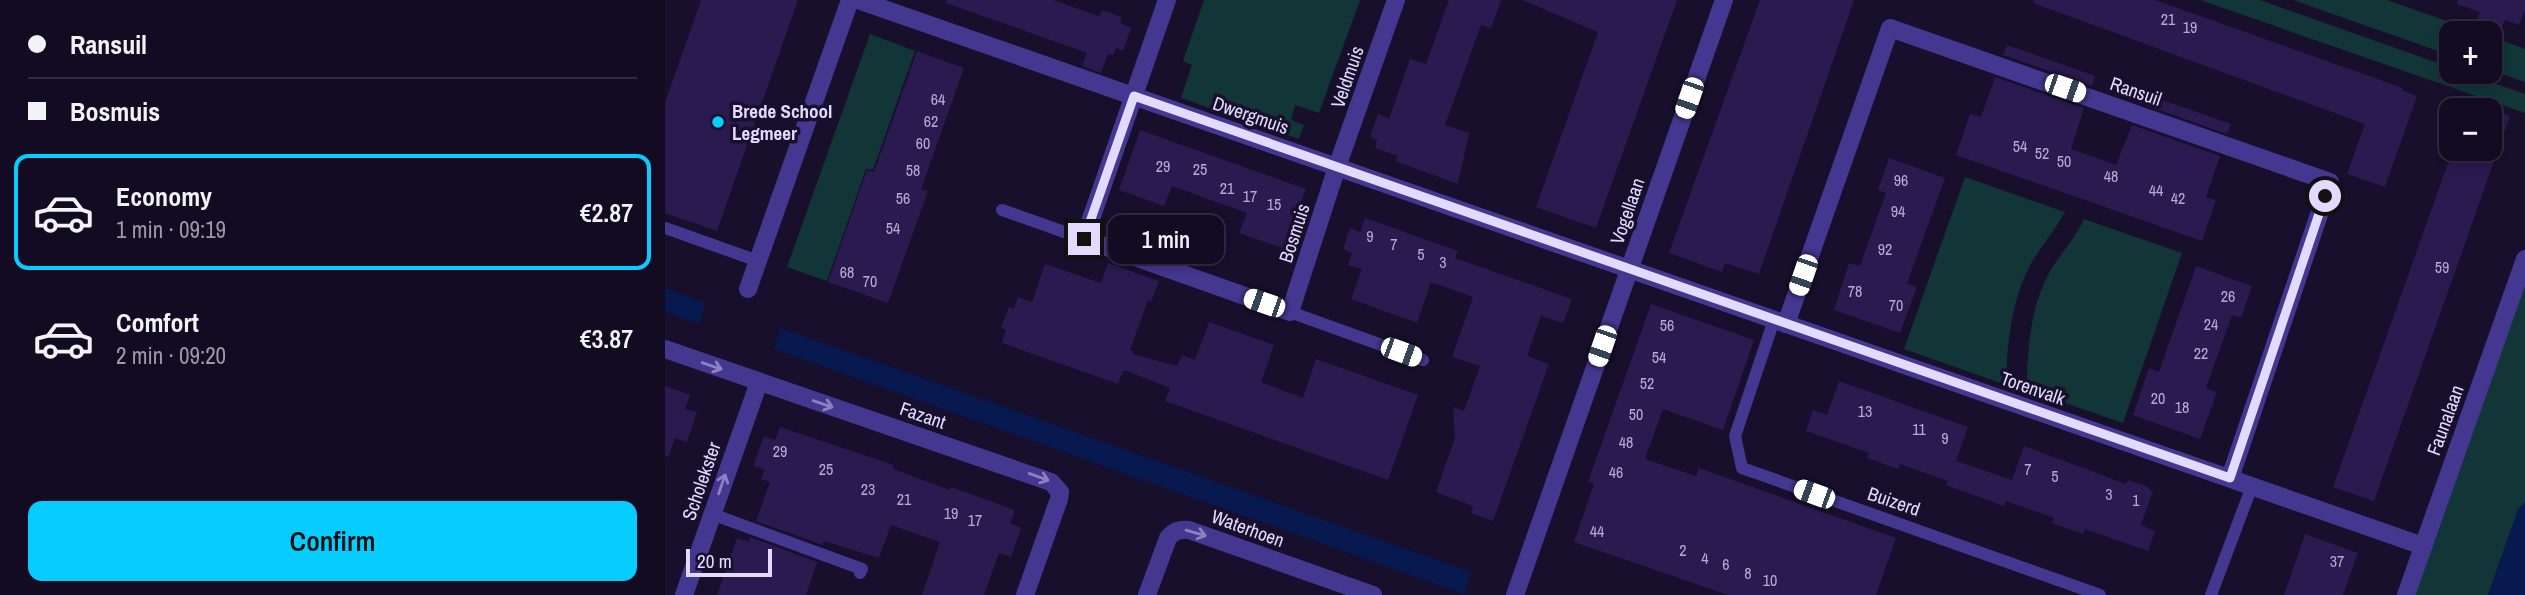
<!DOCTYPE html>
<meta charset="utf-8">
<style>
:root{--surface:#120b22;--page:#1b142a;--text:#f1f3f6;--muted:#9c9ba5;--line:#312b40;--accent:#07ccff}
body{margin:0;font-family:"Archivo Narrow",sans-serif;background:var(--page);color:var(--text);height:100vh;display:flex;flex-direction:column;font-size:26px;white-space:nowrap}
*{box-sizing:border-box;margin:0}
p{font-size:23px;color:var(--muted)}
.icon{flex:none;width:38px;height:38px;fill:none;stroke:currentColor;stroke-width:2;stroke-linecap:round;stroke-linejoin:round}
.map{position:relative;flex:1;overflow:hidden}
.panel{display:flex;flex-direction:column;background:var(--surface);width:665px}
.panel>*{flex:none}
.banner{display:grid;align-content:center;height:154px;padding:0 28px;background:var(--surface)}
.tools{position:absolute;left:1774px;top:21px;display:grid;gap:14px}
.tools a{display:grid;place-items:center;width:63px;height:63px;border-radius:14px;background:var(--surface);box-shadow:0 4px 10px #0003,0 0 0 2px var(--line);font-size:35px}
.scale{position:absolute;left:21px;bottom:18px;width:86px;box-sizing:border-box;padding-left:7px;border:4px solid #e3dbff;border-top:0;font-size:19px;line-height:24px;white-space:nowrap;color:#e3dbff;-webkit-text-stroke:5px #180f2d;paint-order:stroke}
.end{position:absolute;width:32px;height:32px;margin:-16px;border:9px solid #e3dbff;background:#111;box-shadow:0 0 0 4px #111}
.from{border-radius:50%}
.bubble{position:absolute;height:49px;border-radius:14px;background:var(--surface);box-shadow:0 4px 10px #0003,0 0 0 2px var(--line);font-size:23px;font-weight:600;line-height:49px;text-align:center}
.car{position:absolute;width:21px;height:42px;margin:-21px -10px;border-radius:9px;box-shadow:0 0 5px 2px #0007;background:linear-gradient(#fff 24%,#345 0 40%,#fff 0 76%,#345 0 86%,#fff 0)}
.banner b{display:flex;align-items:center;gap:24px;height:66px;font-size:26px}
.banner b+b{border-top:2px solid var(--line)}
.banner i{width:18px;height:18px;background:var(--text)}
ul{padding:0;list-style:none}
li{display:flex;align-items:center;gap:21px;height:116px;margin:0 14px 10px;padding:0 14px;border:4px solid transparent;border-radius:14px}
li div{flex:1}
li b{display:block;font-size:26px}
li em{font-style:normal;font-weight:600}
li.active{border-color:var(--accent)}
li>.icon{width:63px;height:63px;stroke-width:1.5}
.action{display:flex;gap:14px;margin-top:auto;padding:14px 28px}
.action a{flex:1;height:80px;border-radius:14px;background:var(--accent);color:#111;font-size:28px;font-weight:600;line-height:80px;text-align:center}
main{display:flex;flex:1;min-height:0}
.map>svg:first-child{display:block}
</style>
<main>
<section class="panel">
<div class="banner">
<b><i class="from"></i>Ransuil</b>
<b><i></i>Bosmuis</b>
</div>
<ul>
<li class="active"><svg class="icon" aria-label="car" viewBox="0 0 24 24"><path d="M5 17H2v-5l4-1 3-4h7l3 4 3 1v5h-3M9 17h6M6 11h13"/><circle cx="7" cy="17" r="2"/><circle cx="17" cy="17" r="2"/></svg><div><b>Economy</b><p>1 min · 09:19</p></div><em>€2.87</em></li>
<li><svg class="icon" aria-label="car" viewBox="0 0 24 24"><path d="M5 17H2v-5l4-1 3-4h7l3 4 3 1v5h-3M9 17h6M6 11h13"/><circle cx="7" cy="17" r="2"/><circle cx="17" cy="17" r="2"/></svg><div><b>Comfort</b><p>2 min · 09:20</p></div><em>€3.87</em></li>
</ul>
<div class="action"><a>Confirm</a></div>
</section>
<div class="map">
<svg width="1860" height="595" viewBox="0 0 1860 595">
<rect width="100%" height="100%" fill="#180f2d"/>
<g fill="#123537">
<path d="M 539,0 L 695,0 L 654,113 L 630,105 L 626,120 L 639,125 L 634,139 L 516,98 L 527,65 L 518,61 Z"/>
<path d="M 1535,0 L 1595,0 L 1787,68 L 1787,72 L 1797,72 L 1860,94 L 1860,113 Z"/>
<path d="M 1628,0 L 1722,0 L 1816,33 L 1787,33 L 1787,56 Z"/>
<path d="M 205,34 L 250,51 L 208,170 L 201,169 L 162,281 L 122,267 Z"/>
<path d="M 1825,36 L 1860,49 L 1860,82 L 1825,70 Z"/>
<path d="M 1300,177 L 1400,212 C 1390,230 1377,245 1367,262 C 1346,299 1342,344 1341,385 L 1239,349 Z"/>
<path d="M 1419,219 L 1517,253 L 1458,423 L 1362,390 C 1362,351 1365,308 1384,273 C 1395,254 1410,239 1419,219 Z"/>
<path d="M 1860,256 L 1860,502 L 1853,510 L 1823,595 L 1740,595 Z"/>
</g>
<g fill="#07194f">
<path d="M 0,288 L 41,303 L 34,324 L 0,312 Z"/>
<path d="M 116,328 L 806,572 L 799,594 L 109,349 Z"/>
<path d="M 1860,502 L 1860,595 L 1823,595 L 1853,510 Z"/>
</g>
<g fill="#2a1a4f">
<path d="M 36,0 L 133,0 L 52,231 L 0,213 L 0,103 Z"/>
<path d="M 282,0 L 388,0 L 434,16 L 437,10 L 457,17 L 455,23 L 466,28 L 458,51 L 451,48 L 448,55 L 443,54 L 436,73 L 417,66 L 422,53 L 281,3 Z"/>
<path d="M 784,0 L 836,0 L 826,28 L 816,25 L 780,125 L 804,133 L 793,184 L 730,161 L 733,156 L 710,148 L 712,140 L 705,137 L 713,114 L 724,119 L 745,59 L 761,64 Z"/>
<path d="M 857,0 L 1012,0 L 931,228 L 871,207 L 933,32 Z"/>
<path d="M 1095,0 L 1189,0 L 1094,274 L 1060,263 L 1057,272 L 1004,253 Z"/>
<path d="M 1369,0 L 1490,0 L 1738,88 L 1737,90 L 1752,96 L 1720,187 L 1682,174 L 1700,124 L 1368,3 Z"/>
<path d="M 1793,0 L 1860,0 L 1860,10 L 1854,25 L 1840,20 L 1835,32 L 1811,23 L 1815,12 L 1792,4 Z"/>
<path d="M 1342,45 L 1430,76 L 1427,86 L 1338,55 Z"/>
<path d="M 252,51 L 299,68 L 256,189 L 263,191 L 223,303 L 163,282 L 202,170 L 209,172 Z"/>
<path d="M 1330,77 L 1419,108 L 1406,149 L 1451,165 L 1467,125 L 1555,156 L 1541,197 L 1551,200 L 1537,241 L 1291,155 L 1305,114 L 1316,117 Z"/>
<path d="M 1477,93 L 1566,124 L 1562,134 L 1474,103 Z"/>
<path d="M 1805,102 L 1845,116 L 1709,501 L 1668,487 L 1788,149 L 1825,149 L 1825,110 L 1802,110 Z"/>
<path d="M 475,130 L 641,189 L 620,249 L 574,233 L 582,213 L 507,186 L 499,206 L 454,190 Z"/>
<path d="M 1224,158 L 1280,178 L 1242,283 L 1252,287 L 1235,333 L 1169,310 L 1184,263 L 1195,266 L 1221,193 L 1213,190 Z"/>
<path d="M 700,218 L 793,251 L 790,258 L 907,299 L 898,323 L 876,316 L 862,356 L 884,364 L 828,521 L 806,513 L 808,506 L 771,492 L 790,438 L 788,407 L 799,411 L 815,366 L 787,357 L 808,297 L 766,282 L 752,323 L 686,299 L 697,269 L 683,265 L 687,253 L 678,249 L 685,228 L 695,232 Z"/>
<path d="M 443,263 L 494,281 L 486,302 L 483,300 L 465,350 L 469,351 L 468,354 L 512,366 L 517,355 L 530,360 L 544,322 L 609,345 L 596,382 L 638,398 L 651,359 L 753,395 L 723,480 L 500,401 L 505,388 L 462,371 L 458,371 L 453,384 L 337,343 L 341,330 L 336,328 L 344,307 L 349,309 L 353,297 L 367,302 L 380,264 L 436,283 Z"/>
<path d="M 1531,266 L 1587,286 L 1576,318 L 1567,315 L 1541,388 L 1552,392 L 1535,439 L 1468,415 L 1484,368 L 1494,372 Z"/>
<path d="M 986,304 L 1089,340 L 1058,430 L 998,409 L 980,459 L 1031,476 L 1034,468 L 1231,538 L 1211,595 L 1063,595 L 909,542 L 929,484 L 923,482 Z"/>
<path d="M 1174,381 L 1303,427 L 1291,461 L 1347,480 L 1359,446 L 1461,484 L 1463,480 L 1485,488 L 1484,490 L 1488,491 L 1476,525 L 1490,531 L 1483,551 L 1420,529 L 1418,534 L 1387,523 L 1389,518 L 1341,501 L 1339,506 L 1281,485 L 1283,481 L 1235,464 L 1233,469 L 1202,458 L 1204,453 L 1141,431 L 1148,410 L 1162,415 Z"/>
<path d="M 0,386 L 25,395 L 20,409 L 32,412 L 22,442 L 10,438 L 3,457 L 0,456 Z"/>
<path d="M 115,427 L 229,465 L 228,469 L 285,490 L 286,487 L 350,510 L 345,523 L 356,528 L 346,557 L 334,553 L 319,595 L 257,595 L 275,542 L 226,525 L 214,558 L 159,541 L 158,545 L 91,521 L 105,482 L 96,479 L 100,470 L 88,466 L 99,436 L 110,440 Z"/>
<path d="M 1640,534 L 1693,553 L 1678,595 L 1619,595 Z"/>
<path d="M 85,537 L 152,562 L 141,595 L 52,595 L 72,538 L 84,542 Z"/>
</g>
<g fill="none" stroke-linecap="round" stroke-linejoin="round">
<g stroke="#44378f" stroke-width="12">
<path d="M 337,210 L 419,239"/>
<path d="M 0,228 L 93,261"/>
<path d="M 625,312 L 758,360"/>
<path d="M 1109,320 L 1070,436 L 1077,468 L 1435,595"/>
<path d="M 47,514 L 197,569 L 195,573"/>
<path d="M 1546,595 L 1587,486"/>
</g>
<g stroke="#44378f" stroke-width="18">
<path d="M 193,0 L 1758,546"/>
<path d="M 502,0 L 419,239 L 625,312 L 672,167 L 731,0"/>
<path d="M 83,289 L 185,0"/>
<path d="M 1121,324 L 1225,28 L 1665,182 L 1565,478"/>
<path d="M 0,349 L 386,482 L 395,492 L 394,499 L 360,595"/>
<path d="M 19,595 L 94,382"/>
<path d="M 482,595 L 503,538 C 509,531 514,529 524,530 L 708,595"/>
<path d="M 850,595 L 1059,0"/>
<path d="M 1741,595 L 1860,259"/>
</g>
</g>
<defs><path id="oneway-shaft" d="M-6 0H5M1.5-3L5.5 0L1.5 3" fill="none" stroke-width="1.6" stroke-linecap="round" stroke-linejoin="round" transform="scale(1.75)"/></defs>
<g stroke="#8c81c1">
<use href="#oneway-shaft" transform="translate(47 366) rotate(19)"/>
<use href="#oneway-shaft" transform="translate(158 404) rotate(19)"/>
<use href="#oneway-shaft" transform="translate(374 477) rotate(20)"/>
<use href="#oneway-shaft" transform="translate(57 484) rotate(-71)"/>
<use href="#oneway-shaft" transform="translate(531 533) rotate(16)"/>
</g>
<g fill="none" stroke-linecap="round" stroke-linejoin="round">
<path stroke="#e3dbff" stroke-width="9" d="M 419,239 L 469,96 L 1565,478 L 1660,196"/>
</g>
<circle fill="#07ccff" stroke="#180f2d" stroke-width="2.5" cx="53" cy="122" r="7"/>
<g text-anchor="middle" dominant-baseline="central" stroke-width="7" stroke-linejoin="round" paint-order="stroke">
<g font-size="16" fill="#b5abd3">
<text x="1503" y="19">21</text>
<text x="1525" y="27">19</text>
<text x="273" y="99">64</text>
<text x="266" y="121">62</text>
<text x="258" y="143">60</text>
<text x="1355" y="146">54</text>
<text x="1377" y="153">52</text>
<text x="1399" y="161">50</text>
<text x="498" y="166">29</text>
<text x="535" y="169">25</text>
<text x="248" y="170">58</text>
<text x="1446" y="176">48</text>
<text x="1236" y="180">96</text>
<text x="562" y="188">21</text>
<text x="1491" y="190">44</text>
<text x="585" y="196">17</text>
<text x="238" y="198">56</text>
<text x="1513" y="198">42</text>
<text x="609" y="204">15</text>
<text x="1233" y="211">94</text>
<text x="228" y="228">54</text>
<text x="705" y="236">9</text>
<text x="729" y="244">7</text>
<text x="1220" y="249">92</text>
<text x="756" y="254">5</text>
<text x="778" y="262">3</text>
<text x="1777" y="267">59</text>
<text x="182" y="272">68</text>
<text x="205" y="281">70</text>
<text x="1190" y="291">78</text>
<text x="1563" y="296">26</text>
<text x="1231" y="305">70</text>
<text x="1546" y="324">24</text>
<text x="1002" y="325">56</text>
<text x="1536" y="353">22</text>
<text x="994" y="357">54</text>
<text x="982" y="383">52</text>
<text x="1493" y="398">20</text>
<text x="1517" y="407">18</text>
<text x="1200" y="411">13</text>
<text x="971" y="414">50</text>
<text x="1254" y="429">11</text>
<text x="1280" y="438">9</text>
<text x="961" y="442">48</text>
<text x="115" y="451">29</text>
<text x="161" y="469">25</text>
<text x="1363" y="469">7</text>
<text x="951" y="472">46</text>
<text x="1390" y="476">5</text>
<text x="203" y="489">23</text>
<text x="1444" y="494">3</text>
<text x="239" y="499">21</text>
<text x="1471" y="500">1</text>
<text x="286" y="513">19</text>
<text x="310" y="520">17</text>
<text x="932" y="531">44</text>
<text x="1018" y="550">2</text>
<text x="1040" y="558">4</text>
<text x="1672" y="561">37</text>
<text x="1061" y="564">6</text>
<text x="1083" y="573">8</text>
<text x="1105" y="580">10</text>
</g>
<g font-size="19" fill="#e3dbff" stroke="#180f2d">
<text transform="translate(682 77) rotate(-71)">Veldmuis</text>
<text transform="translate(1471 91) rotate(19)">Ransuil</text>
<text transform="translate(586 115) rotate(19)">Dwergmuis</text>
<text transform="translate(962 211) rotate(-71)">Vogellaan</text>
<text transform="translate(629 233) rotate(-72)">Bosmuis</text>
<text transform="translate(1368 388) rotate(19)">Torenvalk</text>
<text transform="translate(258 415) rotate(19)">Fazant</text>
<text transform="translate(1780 420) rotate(-70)">Faunalaan</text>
<text transform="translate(36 481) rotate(-71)">Scholekster</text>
<text transform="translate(1229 501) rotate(19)">Buizerd</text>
<text transform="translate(583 528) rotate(20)">Waterhoen</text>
</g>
<g font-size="19" font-weight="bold" fill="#e3dbff" stroke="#180f2d" text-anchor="start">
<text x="67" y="111">Brede School<tspan x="67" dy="22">Legmeer</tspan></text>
</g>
</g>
</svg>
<div class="tools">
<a>+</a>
<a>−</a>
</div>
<div class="scale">20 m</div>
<i class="end from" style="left:1660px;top:196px"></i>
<i class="end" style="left:419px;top:239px"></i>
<div class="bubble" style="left:443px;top:215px;width:116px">1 min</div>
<i class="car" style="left:1400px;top:88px;rotate:109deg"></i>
<i class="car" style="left:1024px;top:98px;rotate:199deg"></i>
<i class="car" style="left:1138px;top:275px;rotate:199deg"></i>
<i class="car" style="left:599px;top:303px;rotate:289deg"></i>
<i class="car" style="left:937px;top:346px;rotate:199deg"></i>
<i class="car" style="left:736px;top:352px;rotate:110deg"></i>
<i class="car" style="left:1149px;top:494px;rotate:290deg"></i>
</div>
</main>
